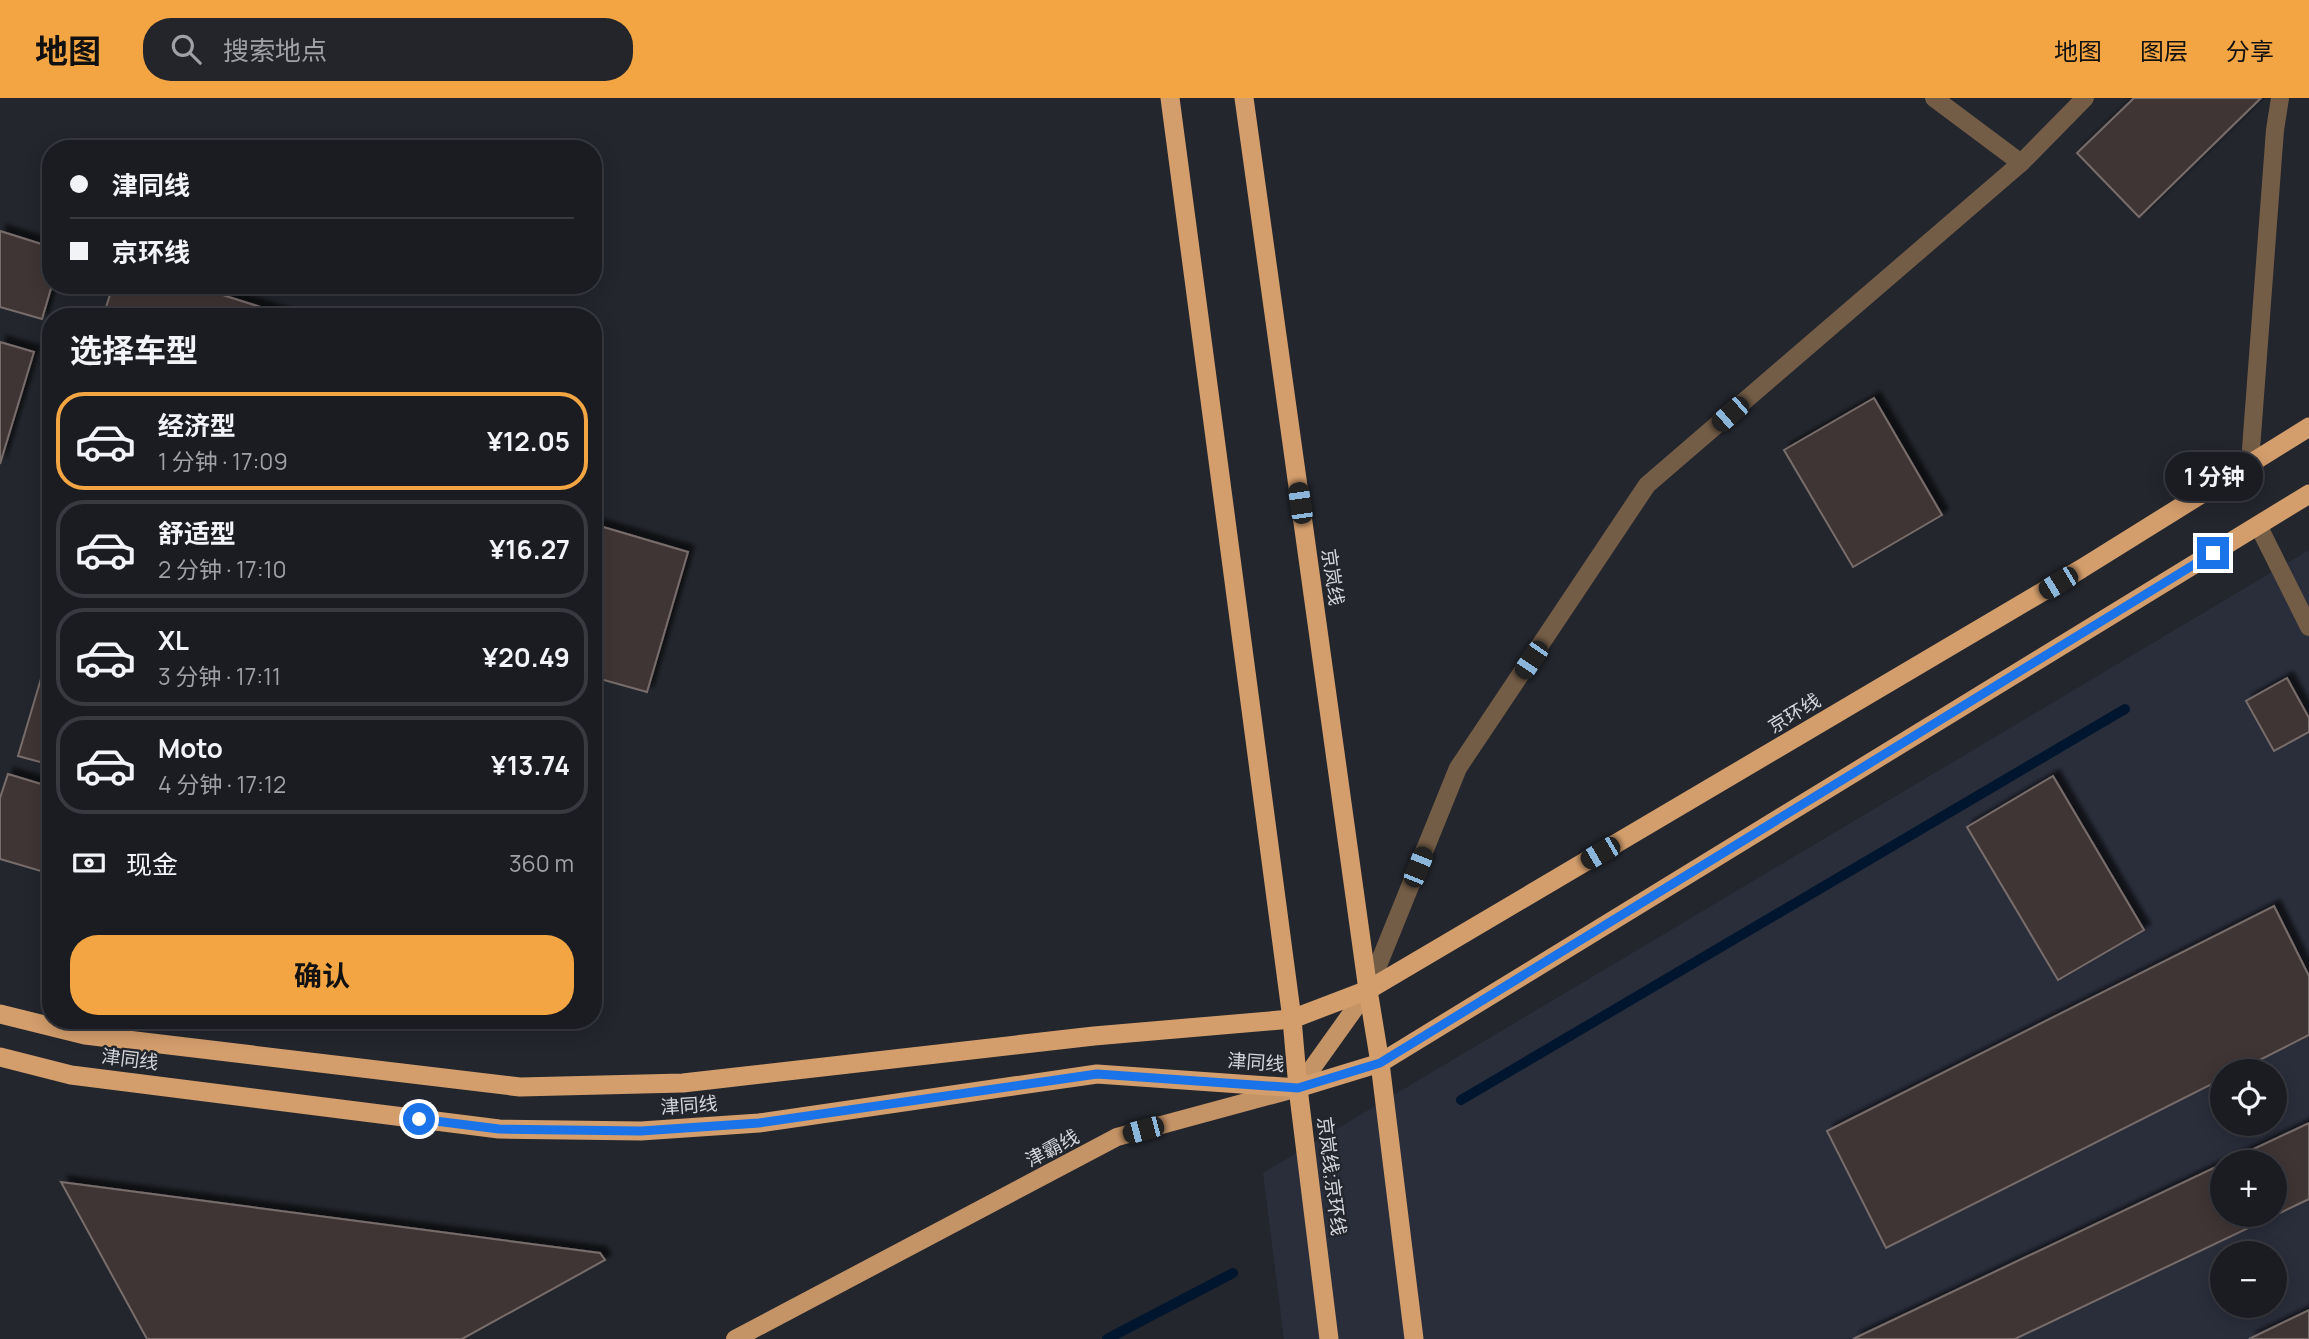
<!DOCTYPE html>
<html lang="zh">
<meta charset="utf-8">
<style>
:root{--surface:#1a1c22;--page:#23252a;--text:#f1f3f6;--muted:#9fa1a5;--line:#383a40;--accent:#f2a542}
body{margin:0;font-family:Manrope,"Noto Sans SC",sans-serif;background:var(--page);color:var(--text);height:100vh;display:flex;flex-direction:column;font-size:26px;white-space:nowrap}
*{box-sizing:border-box;margin:0}
p{font-size:23px;color:var(--muted)}
.icon{flex:none;width:38px;height:38px;fill:none;stroke:currentColor;stroke-width:2;stroke-linecap:round;stroke-linejoin:round}
.map{position:relative;flex:1;overflow:hidden}
.side{position:absolute;left:42px;top:210px;width:560px;height:721px;display:flex;flex-direction:column;background:var(--surface);border-radius:28px;box-shadow:0 4px 18px #0003,0 0 0 2px var(--line)}
.side>*{flex:none}
.hud{position:absolute;left:42px;top:42px;width:560px;height:154px;border-radius:28px;box-shadow:0 4px 18px #0003,0 0 0 2px var(--line);display:grid;align-content:center;height:154px;padding:0 28px;background:var(--surface)}
.tools{position:absolute;left:2210px;top:961px;display:grid;gap:14px}
.tools a{display:grid;place-items:center;width:77px;height:77px;border-radius:50%;background:var(--surface);box-shadow:0 4px 18px #0003,0 0 0 2px var(--line);font-size:35px}
.end{position:absolute;width:32px;height:32px;margin:-16px;border:9px solid #1a73e8;background:#fff;box-shadow:0 0 0 4px #fff}
.from{border-radius:50%}
.bubble{position:absolute;height:49px;border-radius:24px;background:var(--surface);box-shadow:0 4px 18px #0003,0 0 0 2px var(--line);font-size:23px;font-weight:700;line-height:49px;text-align:center}
.car{position:absolute;width:21px;height:42px;margin:-21px -10px;border-radius:9px;box-shadow:0 0 5px 2px #0007;background:linear-gradient(#222 24%,#8ab4d8 0 40%,#222 0 76%,#8ab4d8 0 86%,#222 0)}
.hud b{display:flex;align-items:center;gap:24px;height:66px;font-size:26px}
.hud b+b{border-top:2px solid var(--line)}
.hud i{width:18px;height:18px;background:var(--text)}
ul{padding:0;list-style:none}
li{display:flex;align-items:center;gap:21px;height:98px;margin:0 14px 10px;padding:0 14px;border:4px solid var(--line);border-radius:28px}
li div{flex:1}
li b{display:block;font-size:26px}
li em{font-style:normal;font-weight:700}
li.active{border-color:var(--accent)}
li>.icon{width:63px;height:63px;stroke-width:1.5}
h2{padding:0 28px;font-size:32px;line-height:84px}
.pay{display:flex;align-items:center;gap:18px;height:77px;padding:0 28px;font-size:26px}
.pay p{margin-inline-start:auto}
.cta{display:flex;gap:14px;margin-top:auto;padding:14px 28px}
.cta a{flex:1;height:80px;border-radius:28px;background:var(--accent);color:#111;font-size:28px;font-weight:700;line-height:80px;text-align:center}
header{display:flex;align-items:center;gap:42px;box-sizing:border-box;height:98px;padding:0 35px;background:var(--accent);color:#111}
header strong{font-size:33px}
nav{display:flex;gap:38px;margin-inline-start:auto;font-size:24px}
.search{width:490px;height:63px;background:var(--page);display:flex;align-items:center;gap:18px;box-sizing:border-box;padding:0 24px;border-radius:28px;color:var(--muted);font-size:26px}
.map>svg:first-child{display:block}
</style>
<header>
<strong>地图</strong>
<div class="search"><svg class="icon" aria-label="search" viewBox="0 0 24 24"><circle cx="10" cy="10" r="6"/><path d="M15 15l6 6"/></svg>搜索地点</div>
<nav><a>地图</a><a>图层</a><a>分享</a></nav>
</header>
<div class="map">
<svg width="2309" height="1241" viewBox="0 0 2309 1241">
<defs>
<filter id="shadow"><feDropShadow dx="6" dy="-6" stdDeviation="2" flood-color="#0009"/></filter>
</defs>
<rect width="100%" height="100%" fill="#23262d"/>
<path fill="#2a2e3b" fill-rule="evenodd" d="M 2309,452 L 2309,1241 L 1284,1241 L 1263,1075 ZM 2222,973 L 2275,973 L 2275,1026 L 2222,1026 ZM 2222,1064 L 2275,1064 L 2275,1116 L 2222,1116 ZM 2222,1155 L 2275,1155 L 2275,1208 L 2222,1208 Z"/>
<g fill="none" stroke-linecap="round" stroke-linejoin="round">
<g stroke="#00152e" stroke-width="10">
<path d="M 1461,1002 L 2125,611"/>
<path d="M 1107,1241 L 1233,1175"/>
</g>
</g>
<g fill="#3f3634" stroke="#786d6b" stroke-width="2" filter="url(#shadow)">
<path d="M 2134,0 L 2261,0 L 2139,119 L 2077,55 Z"/>
<path d="M 0,133 L 51,149 L 52,187 L 42,221 L 0,209 Z"/>
<path d="M 113,187 L 191,187 L 292,219 L 103,219 Z"/>
<path d="M 0,244 L 34,254 L 0,366 Z"/>
<path d="M 1874,300 L 1942,417 L 1853,469 L 1784,352 Z"/>
<path d="M 593,426 L 688,454 L 647,594 L 593,579 Z"/>
<path d="M 51,547 L 51,667 L 18,658 Z"/>
<path d="M 2287,580 L 2309,620 L 2309,634 L 2274,653 L 2246,603 Z"/>
<path d="M 8,676 L 51,689 L 51,776 L 0,761 L 0,700 Z"/>
<path d="M 2053,678 L 2144,832 L 2058,882 L 1967,729 Z"/>
<path d="M 2274,808 L 2309,878 L 2309,937 L 2238,973 L 2222,973 L 2222,981 L 1886,1150 L 1827,1033 Z"/>
<path d="M 2309,1025 L 2309,1101 L 2015,1241 L 1853,1241 L 2222,1066 L 2222,1116 L 2275,1116 L 2275,1064 L 2226,1064 Z"/>
<path d="M 61,1084 L 600,1155 L 605,1162 L 462,1241 L 147,1241 Z"/>
<path d="M 2309,1212 L 2309,1241 L 2249,1241 Z"/>
</g>
<g fill="none" stroke-linecap="round" stroke-linejoin="round">
<g stroke="#745d47" stroke-width="18">
<path d="M 1934,0 L 2021,65"/>
<path d="M 2250,364 L 2275,32 L 2280,0"/>
<path d="M 2258,427 L 2309,529"/>
<path d="M 1368,892 L 1458,670 L 1647,387 L 2021,65 L 2085,0"/>
</g>
<path stroke="#c49366" stroke-width="18" d="M 735,1241 L 1117,1039 L 1298,990 L 1368,892"/>
<g stroke="#d49e6c" stroke-width="19">
<path d="M 1170,0 L 1292,921 L 1298,990 L 1329,1241"/>
<path d="M 1244,0 L 1368,892 L 1380,965 L 1414,1241"/>
<path d="M 0,916 L 85,937 L 520,989 L 683,985 L 1094,938 L 1292,921 L 1368,892 L 2081,471 L 2309,329"/>
<path d="M 0,959 L 71,977 L 499,1031 L 641,1033 L 759,1025 L 1097,976 L 1298,990 L 1380,965 L 2309,396"/>
</g>
</g>
<g fill="none" stroke-linecap="round" stroke-linejoin="round">
<path stroke="#1a73e8" stroke-width="9" d="M 419,1021 L 499,1031 L 641,1033 L 759,1025 L 1097,976 L 1298,990 L 1380,965 L 2213,455"/>
</g>
<g text-anchor="middle" dominant-baseline="central" stroke-width="5" stroke-linejoin="round" paint-order="stroke">
<g font-size="19" fill="#d4d6db" stroke="#23262d">
<text transform="translate(1333 479) rotate(82)">京岚线</text>
<text transform="translate(1794 615) rotate(-31)">京环线</text>
<text transform="translate(130 961) rotate(7)">津同线</text>
<text transform="translate(1256 964) rotate(4)">津同线</text>
<text transform="translate(689 1007) rotate(-4)">津同线</text>
<text transform="translate(1052 1050) rotate(-28)">津霸线</text>
<text transform="translate(1332 1078) rotate(83)">京岚线;京环线</text>
</g>
</g>
</svg>
<div class="tools">
<a><svg class="icon" aria-label="locate" viewBox="0 0 24 24"><circle cx="12" cy="12" r="6"/><path d="M12 2v4M12 18v4M2 12h4M18 12h4"/></svg></a>
<a>+</a>
<a>−</a>
</div>
<i class="end from" style="left:419px;top:1021px"></i>
<i class="end" style="left:2213px;top:455px"></i>
<div class="bubble" style="left:2165px;top:354px;width:98px">1 分钟</div>
<i class="car" style="left:1730px;top:316px;rotate:229deg"></i>
<i class="car" style="left:1300px;top:405px;rotate:352deg"></i>
<i class="car" style="left:2058px;top:485px;rotate:239deg"></i>
<i class="car" style="left:1531px;top:562px;rotate:214deg"></i>
<i class="car" style="left:1600px;top:755px;rotate:240deg"></i>
<i class="car" style="left:1418px;top:769px;rotate:22deg"></i>
<i class="car" style="left:1143px;top:1032px;rotate:255deg"></i>
<div class="hud">
<b><i class="from"></i>津同线</b>
<b><i></i>京环线</b>
</div>
<section class="side">
<h2>选择车型</h2>
<ul>
<li class="active"><svg class="icon" aria-label="car" viewBox="0 0 24 24"><path d="M5 17H2v-5l4-1 3-4h7l3 4 3 1v5h-3M9 17h6M6 11h13"/><circle cx="7" cy="17" r="2"/><circle cx="17" cy="17" r="2"/></svg><div><b>经济型</b><p>1 分钟 · 17:09</p></div><em>¥12.05</em></li>
<li><svg class="icon" aria-label="car" viewBox="0 0 24 24"><path d="M5 17H2v-5l4-1 3-4h7l3 4 3 1v5h-3M9 17h6M6 11h13"/><circle cx="7" cy="17" r="2"/><circle cx="17" cy="17" r="2"/></svg><div><b>舒适型</b><p>2 分钟 · 17:10</p></div><em>¥16.27</em></li>
<li><svg class="icon" aria-label="car" viewBox="0 0 24 24"><path d="M5 17H2v-5l4-1 3-4h7l3 4 3 1v5h-3M9 17h6M6 11h13"/><circle cx="7" cy="17" r="2"/><circle cx="17" cy="17" r="2"/></svg><div><b>XL</b><p>3 分钟 · 17:11</p></div><em>¥20.49</em></li>
<li><svg class="icon" aria-label="car" viewBox="0 0 24 24"><path d="M5 17H2v-5l4-1 3-4h7l3 4 3 1v5h-3M9 17h6M6 11h13"/><circle cx="7" cy="17" r="2"/><circle cx="17" cy="17" r="2"/></svg><div><b>Moto</b><p>4 分钟 · 17:12</p></div><em>¥13.74</em></li>
</ul>
<div class="pay"><svg class="icon" aria-label="cash" viewBox="0 0 24 24"><path d="M3 7h18v10H3z"/><circle cx="12" cy="12" r="2"/></svg>现金<p>360 m</p></div>
<div class="cta"><a>确认</a></div>
</section>
</div>
